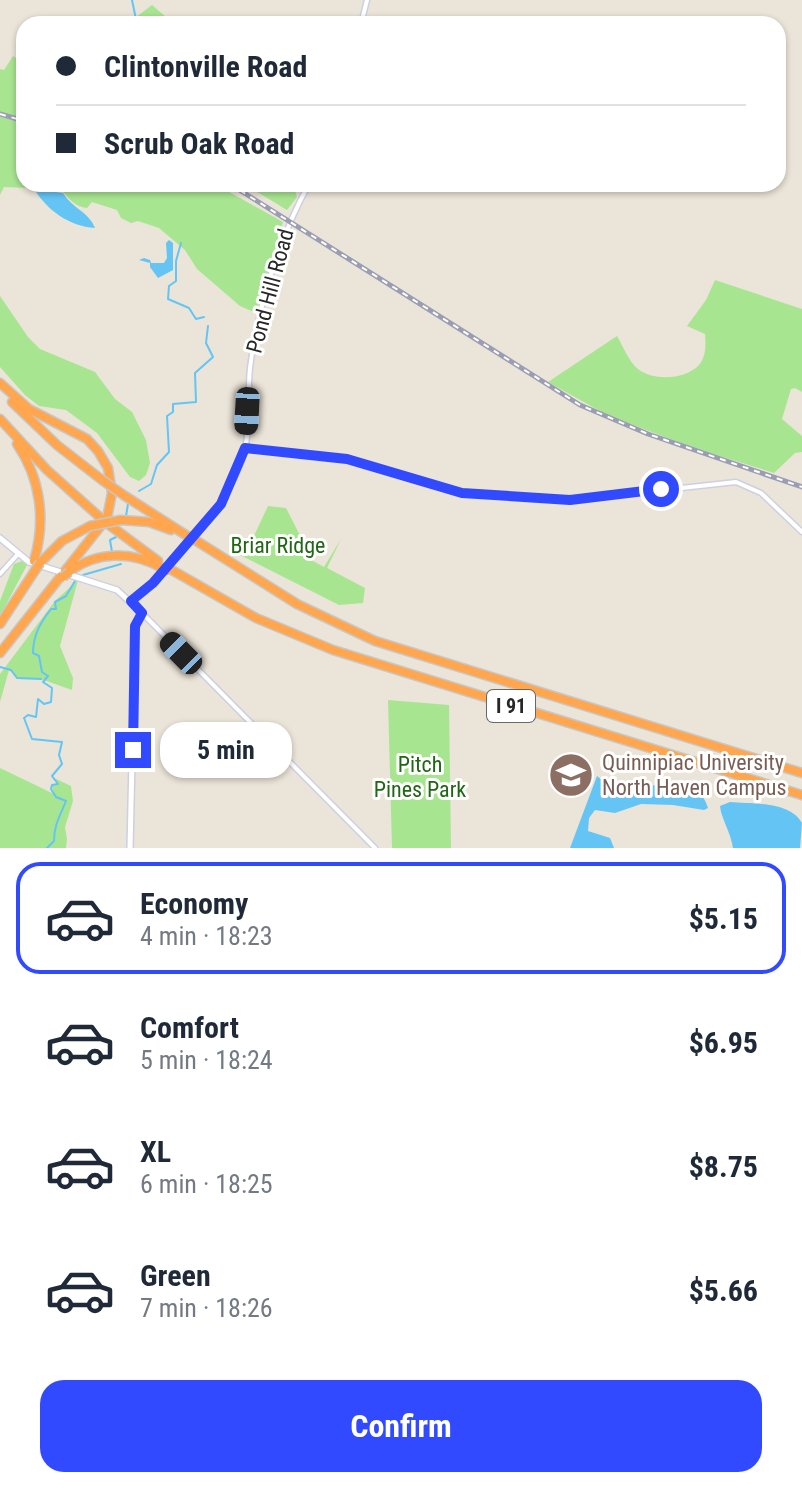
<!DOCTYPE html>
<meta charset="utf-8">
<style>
:root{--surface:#fff;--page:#f6f6f7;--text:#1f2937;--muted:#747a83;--line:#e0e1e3;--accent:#314aff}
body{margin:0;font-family:"Roboto Condensed",sans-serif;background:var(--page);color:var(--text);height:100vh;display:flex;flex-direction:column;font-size:30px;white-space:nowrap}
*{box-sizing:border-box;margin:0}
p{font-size:26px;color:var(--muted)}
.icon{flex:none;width:44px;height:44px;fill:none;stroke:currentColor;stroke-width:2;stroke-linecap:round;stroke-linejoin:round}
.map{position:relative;height:848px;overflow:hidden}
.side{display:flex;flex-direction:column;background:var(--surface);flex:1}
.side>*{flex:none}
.banner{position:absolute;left:16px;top:16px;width:770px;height:176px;border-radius:24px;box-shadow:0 2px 6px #0004;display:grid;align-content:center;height:176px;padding:0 40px;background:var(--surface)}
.end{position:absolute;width:36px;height:36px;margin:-18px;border:10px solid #314aff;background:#fff;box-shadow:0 0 0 4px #fff}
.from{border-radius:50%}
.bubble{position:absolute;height:56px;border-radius:24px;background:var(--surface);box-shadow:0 2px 6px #0004;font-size:26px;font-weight:700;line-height:56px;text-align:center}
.car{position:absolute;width:24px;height:48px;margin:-24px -12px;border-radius:10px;box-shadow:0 0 6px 2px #0007;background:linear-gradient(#222 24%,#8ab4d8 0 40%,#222 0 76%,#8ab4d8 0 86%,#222 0)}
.banner b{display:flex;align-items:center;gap:28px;height:76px;font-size:30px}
.banner b+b{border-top:2px solid var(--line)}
.banner i{width:20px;height:20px;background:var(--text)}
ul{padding:14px 0 0;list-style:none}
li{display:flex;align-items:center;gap:24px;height:112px;margin:0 16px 12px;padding:0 24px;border:4px solid transparent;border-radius:24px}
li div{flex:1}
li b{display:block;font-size:30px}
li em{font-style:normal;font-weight:700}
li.active{border-color:var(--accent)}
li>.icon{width:72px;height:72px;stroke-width:1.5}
.cta{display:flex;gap:16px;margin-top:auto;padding:16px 40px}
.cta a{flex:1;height:92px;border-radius:24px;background:var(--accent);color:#fff;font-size:32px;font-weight:700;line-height:92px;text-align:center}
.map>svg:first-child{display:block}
</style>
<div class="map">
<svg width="802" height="848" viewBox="0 0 802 848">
<rect width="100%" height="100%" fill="#ebe4d8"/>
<g fill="#a8e591">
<path d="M 152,5 L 174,24 L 127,24 Z"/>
<path d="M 13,56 L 24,63 L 24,184 L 215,184 L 283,222 L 256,313 L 240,306 L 197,269 L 185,250 L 159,228 L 138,221 L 131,223 L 121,218 L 117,210 L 92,202 L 87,208 C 75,207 70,199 62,191 L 55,189 L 4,187 L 0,195 L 0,69 L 4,70 Z"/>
<path d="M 244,184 L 284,184 L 295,190 L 297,197 L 287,210 Z"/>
<path d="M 715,280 L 802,309 L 802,392 L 795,388 L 791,389 L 782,419 L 802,436 L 802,452 L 795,453 L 774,473 L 691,447 L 607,415 L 548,382 L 617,336 C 623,346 629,362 638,369 C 653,381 685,380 699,365 C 706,357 706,344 705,334 L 687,326 L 706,300 Z"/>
<path d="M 0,296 L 28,337 L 40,349 L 95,372 L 115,399 L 132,412 L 146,440 L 150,463 L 146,475 L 139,481 L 130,477 L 97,433 L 66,410 L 39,406 L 25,395 L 0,367 Z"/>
<path d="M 268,506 L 286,508 L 313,561 L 324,567 L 341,539 L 327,568 L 365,588 L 363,603 L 339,605 L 236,553 L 253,538 Z"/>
<path d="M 22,561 L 27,565 L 0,616 L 0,601 L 14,564 Z"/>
<path d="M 78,580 L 60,646 L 73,678 L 72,690 L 38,678 L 18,678 L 9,670 L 0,702 L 0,674 L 55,601 Z"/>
<path d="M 388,700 L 449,705 L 451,848 L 392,848 Z"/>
<path d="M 0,768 L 54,794 L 52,785 L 57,783 L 52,777 L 71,786 L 73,801 L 65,827 L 67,839 L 66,848 L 0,848 Z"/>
</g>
<g fill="#64c5f4">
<path d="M 34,189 L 63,193 C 73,209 89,212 95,228 C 69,226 48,211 34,189 Z"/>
<path d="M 169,240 L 173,243 L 173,270 L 158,278 L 150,267 L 150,263 L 139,260 L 144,258 L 150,260 L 151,263 L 164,263 L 167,258 L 166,243 Z"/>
<path d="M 597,776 L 614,790 C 643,790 697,768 708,808 L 704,810 L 673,805 L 641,804 L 615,813 L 595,810 L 589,818 L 588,831 L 610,838 L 614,848 L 570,848 Z"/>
<path d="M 730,802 C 752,804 790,801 802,823 L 800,848 L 733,848 C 731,833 721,818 720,806 Z"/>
</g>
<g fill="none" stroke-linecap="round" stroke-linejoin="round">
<g stroke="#64c5f4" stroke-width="2">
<path d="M 132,0 L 137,24"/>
<path d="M 29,184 L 35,189"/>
<path d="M 181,243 L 176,261 L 176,281 L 169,286 L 168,299 L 189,308 L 196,319 L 204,317"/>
<path d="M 139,491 L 151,484 L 157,465 L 169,452 L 167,416 L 173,412 L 173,404 L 196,402 L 195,373 L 213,357 L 206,343 L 208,326"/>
<path d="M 126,516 L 128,504"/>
<path d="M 112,552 L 110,540 L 116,537"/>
<path d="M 83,575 L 121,564"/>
<path d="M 0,667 L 11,670 L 17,678 L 41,679"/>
<path d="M 47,848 L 54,841 C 54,825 60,816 66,801 L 56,797 L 51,789 L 52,785 L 58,784 L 52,776 L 62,764 L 59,755 L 62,742 L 32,739 L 24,718 L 28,715 L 36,717 L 38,699 L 44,704 L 51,702 L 52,688 L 43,682 L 48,676 L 42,672 L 39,656 L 33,653 C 33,636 40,623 51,609 L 56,609 L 55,602 L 66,596 L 75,581"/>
</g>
<g stroke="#cdd0e2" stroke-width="7">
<g id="tertiary">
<path d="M 361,24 L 367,0"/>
<path d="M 245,448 L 347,459 L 452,491 L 541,499 L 582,499 L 736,482 L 761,493 L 802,532"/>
<path d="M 0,574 L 18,554"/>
<path d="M 131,601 C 169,571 232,500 244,453 C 251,427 247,395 250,368 C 257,309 280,236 309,184"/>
<path d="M 143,614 L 375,848"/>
</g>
</g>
<g stroke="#cdd0e2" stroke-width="8">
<path id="secondary" d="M 0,538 L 29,562 L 117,590 L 142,613 L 135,628 L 130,848"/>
</g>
<g stroke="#c7c7c7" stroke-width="11">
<g id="motorway">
<path d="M 0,383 L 29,409 L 87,439 L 98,451 L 108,468 L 112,493 L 107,518 L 65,571"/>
<path d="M 12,402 L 57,445 L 102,480"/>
<path d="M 0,419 L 47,470 L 103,520"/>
<path d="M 17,444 C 41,479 46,521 34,561"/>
<path d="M 125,496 L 189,537"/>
<path d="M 121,520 L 149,522 L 171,530"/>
<path d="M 108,524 L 158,561"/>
<path d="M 195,540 L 297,604 L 375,641 L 802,773"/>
<path d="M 40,563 L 62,541 L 90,526"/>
<path d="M 170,569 L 256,618 L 333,650 L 802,795"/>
<path d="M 70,571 C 98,551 132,551 162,568"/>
<path d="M 0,624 L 36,569"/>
<path d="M 0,653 L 61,576"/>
</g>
</g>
<use href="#tertiary" stroke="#fff" stroke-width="4"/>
<use href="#secondary" stroke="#fff" stroke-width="5"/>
<use href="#motorway" stroke="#ffa64f" stroke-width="8"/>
<g stroke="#9b9db3" stroke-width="5">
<g id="rail">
<path d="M 0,114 L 24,121"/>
<path d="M 230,184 L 580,405 L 648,434 L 802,487"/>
</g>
</g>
<use href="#rail" stroke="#fff" stroke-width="2" stroke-dasharray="6" stroke-linecap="butt"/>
<g stroke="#c7c7c7" stroke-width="11" stroke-linecap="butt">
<g id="motorway-bridge">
<path d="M 102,480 L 125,496"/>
<path d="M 90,526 L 121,520"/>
<path d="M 189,537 L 195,540"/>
<path d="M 162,568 L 167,571"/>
<path d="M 36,569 L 40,563"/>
<path d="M 63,577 L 69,572"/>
</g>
</g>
<use href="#motorway-bridge" stroke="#ffa64f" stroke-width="8"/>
</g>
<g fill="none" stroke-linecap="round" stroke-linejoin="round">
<path stroke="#314aff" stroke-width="10" d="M 133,750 L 135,626 L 142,613 L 131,601 L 153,583 L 221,504 L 245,448 L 347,459 L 462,493 L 570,500 L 661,489"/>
</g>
<defs>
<g id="university-disc" transform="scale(2.3)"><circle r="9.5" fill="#8d6e63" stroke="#fff"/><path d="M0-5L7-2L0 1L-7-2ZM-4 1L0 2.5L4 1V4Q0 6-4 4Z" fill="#fff"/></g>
</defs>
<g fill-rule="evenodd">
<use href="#university-disc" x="571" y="775"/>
</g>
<g text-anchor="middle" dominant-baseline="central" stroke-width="6" stroke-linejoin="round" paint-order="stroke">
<rect fill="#fff" stroke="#686868" stroke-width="2" x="487" y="690" width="48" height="32" rx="6"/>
<g font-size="20" font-weight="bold" fill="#272727">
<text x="511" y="706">I 91</text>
</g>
<g font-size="22" fill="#272727" stroke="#fff">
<text transform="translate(270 291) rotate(-75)">Pond Hill Road</text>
</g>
<g font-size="22" fill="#216615" stroke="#fff">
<text x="278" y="545">Briar Ridge</text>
<text x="420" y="764">Pitch<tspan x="420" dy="25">Pines Park</tspan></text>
</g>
<g font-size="22" fill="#785e54" stroke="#fff" text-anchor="start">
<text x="602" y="762">Quinnipiac University<tspan x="602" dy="25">North Haven Campus</tspan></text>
</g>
</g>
</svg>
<i class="end from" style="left:661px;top:489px"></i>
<i class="end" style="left:133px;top:750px"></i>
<div class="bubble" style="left:160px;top:722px;width:132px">5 min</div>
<i class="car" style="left:247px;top:411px;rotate:183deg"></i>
<i class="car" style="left:181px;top:653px;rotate:315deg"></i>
<div class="banner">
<b><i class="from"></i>Clintonville Road</b>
<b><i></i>Scrub Oak Road</b>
</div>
</div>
<section class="side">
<ul>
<li class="active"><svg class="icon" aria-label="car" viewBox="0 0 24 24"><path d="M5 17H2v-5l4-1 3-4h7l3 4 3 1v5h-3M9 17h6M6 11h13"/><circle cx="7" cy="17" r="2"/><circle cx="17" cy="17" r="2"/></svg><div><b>Economy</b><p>4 min · 18:23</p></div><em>$5.15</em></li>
<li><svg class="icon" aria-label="car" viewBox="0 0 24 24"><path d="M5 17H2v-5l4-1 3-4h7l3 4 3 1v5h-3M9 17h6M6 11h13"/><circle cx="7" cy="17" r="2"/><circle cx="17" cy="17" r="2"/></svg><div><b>Comfort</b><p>5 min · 18:24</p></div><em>$6.95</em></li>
<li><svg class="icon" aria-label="car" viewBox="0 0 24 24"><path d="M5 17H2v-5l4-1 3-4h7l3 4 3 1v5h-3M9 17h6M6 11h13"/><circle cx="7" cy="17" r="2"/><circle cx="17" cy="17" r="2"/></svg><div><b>XL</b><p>6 min · 18:25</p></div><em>$8.75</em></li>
<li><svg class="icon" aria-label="car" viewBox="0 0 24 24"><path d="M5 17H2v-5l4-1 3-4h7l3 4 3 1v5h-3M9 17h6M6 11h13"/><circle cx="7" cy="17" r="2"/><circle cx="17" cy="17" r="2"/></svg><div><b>Green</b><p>7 min · 18:26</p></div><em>$5.66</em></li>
</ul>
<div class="cta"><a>Confirm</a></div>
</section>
